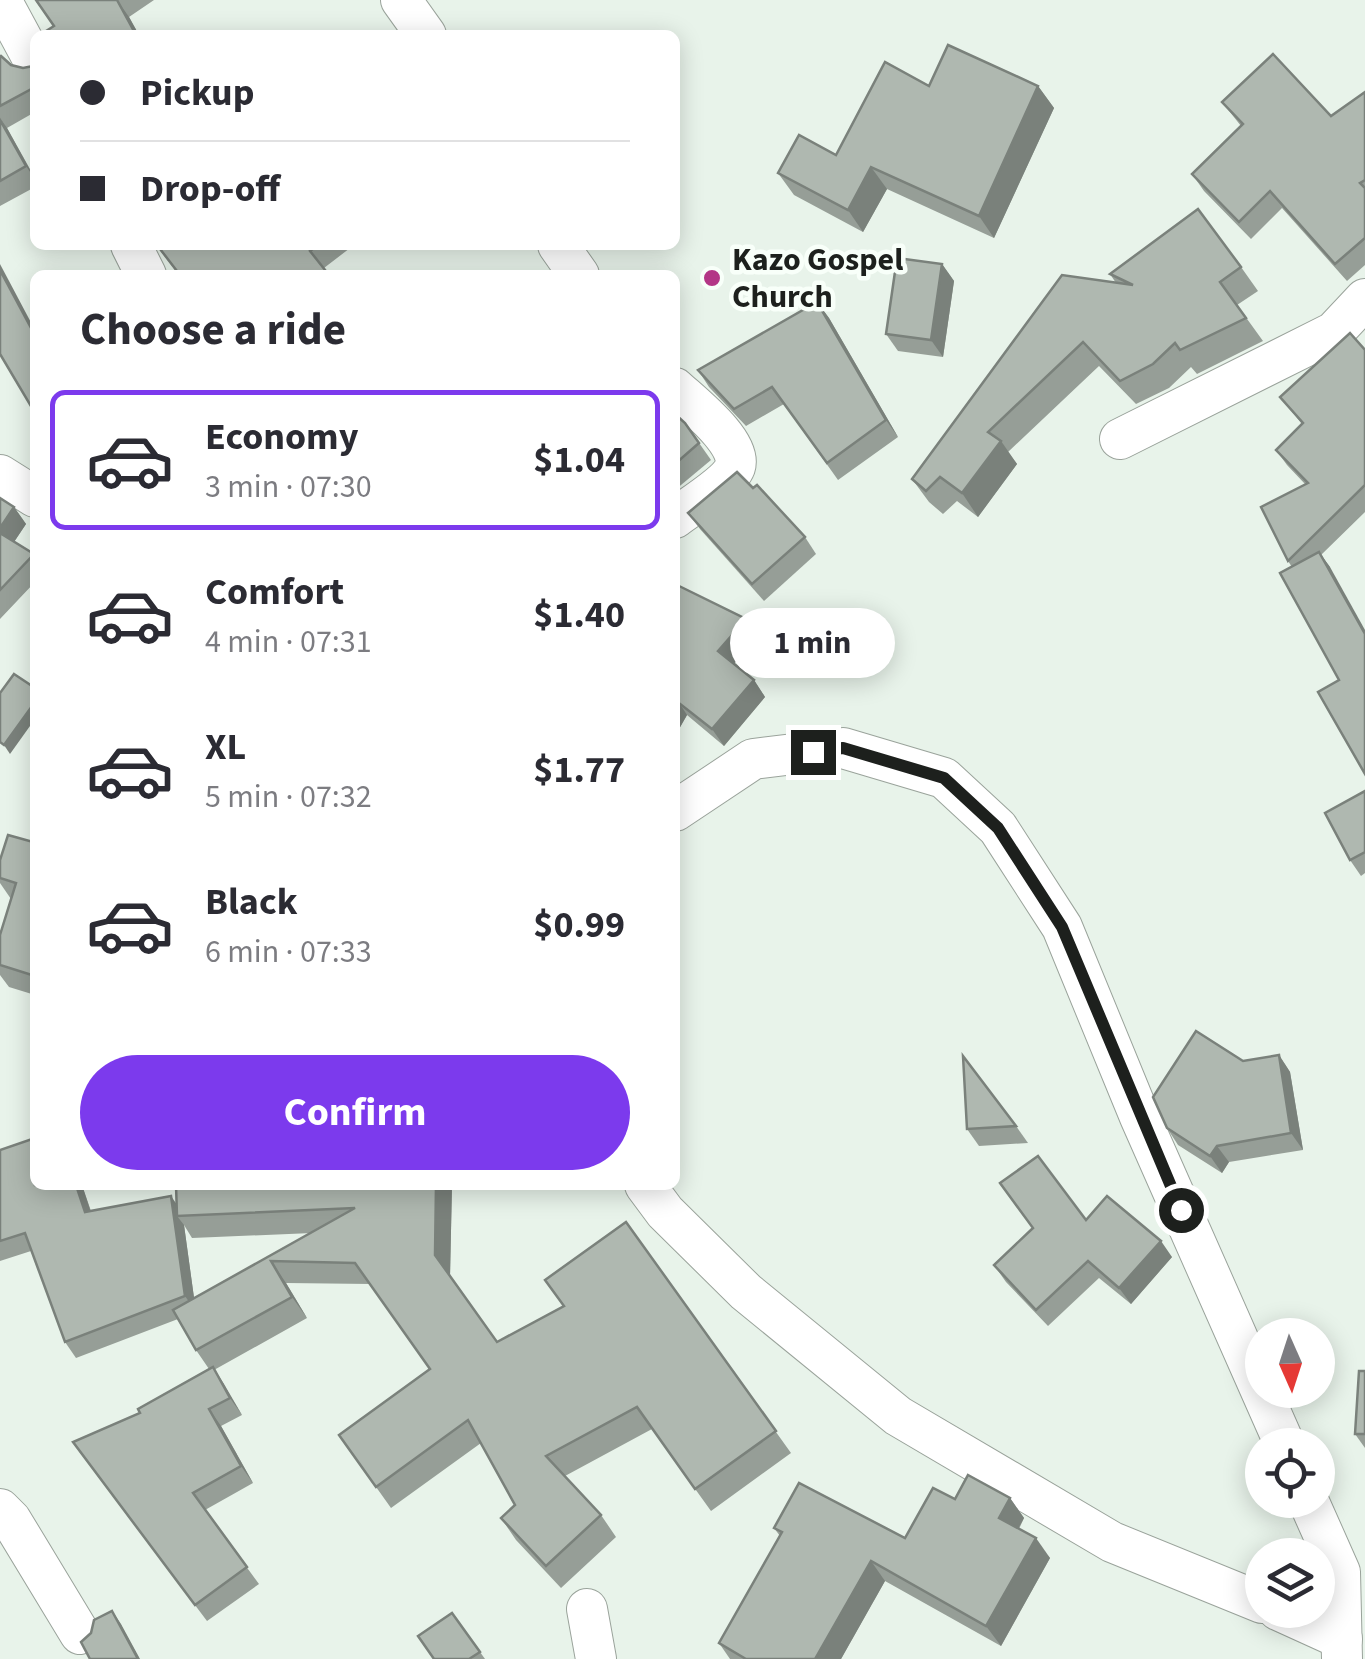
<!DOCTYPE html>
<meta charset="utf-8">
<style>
:root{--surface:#fff;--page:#f7f7f7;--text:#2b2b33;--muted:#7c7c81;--line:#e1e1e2;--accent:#7c3aed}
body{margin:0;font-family:"Source Sans 3",sans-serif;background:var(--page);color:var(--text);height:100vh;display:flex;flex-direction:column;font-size:38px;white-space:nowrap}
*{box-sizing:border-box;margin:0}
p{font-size:32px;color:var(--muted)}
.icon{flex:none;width:55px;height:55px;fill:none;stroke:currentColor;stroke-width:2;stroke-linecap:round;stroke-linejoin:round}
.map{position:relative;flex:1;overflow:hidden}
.drawer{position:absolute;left:30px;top:270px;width:650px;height:920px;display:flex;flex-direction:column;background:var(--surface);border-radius:15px;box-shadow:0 5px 25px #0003}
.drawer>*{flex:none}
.top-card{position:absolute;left:30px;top:30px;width:650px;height:220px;border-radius:15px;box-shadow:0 5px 25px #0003;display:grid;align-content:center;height:220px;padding:0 50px;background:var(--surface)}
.needle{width:65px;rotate:177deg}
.buttons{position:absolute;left:1245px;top:1318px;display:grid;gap:20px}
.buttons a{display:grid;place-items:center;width:90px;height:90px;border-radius:50%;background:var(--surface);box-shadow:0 5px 25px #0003;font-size:50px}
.end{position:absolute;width:45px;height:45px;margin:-22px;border:12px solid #1d201d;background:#fff;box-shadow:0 0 0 5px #fff}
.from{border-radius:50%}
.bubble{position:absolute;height:70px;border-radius:35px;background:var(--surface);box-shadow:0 5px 25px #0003;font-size:32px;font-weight:700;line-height:70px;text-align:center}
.top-card b{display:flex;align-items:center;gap:35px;height:95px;font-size:38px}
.top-card b+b{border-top:2px solid var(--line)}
.top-card i{width:25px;height:25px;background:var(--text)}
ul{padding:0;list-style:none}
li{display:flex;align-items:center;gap:30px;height:140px;margin:0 20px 15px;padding:0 30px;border:5px solid transparent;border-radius:15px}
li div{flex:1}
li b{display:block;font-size:38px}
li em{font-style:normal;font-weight:700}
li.current{border-color:var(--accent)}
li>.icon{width:90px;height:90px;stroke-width:1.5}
h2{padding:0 50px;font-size:45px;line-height:120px}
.primary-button{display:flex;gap:20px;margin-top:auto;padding:20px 50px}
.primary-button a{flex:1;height:115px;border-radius:60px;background:var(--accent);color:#fff;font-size:40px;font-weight:700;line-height:115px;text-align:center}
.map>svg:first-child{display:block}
</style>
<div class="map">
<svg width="1365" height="1659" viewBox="0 0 1365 1659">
<rect width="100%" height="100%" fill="#e8f3ea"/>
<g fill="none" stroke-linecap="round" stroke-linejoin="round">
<g stroke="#9aa39b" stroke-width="42">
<g id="street">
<path d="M 1,0 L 35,63"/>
<path d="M 401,0 L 426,35"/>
<path d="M 131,245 L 146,275"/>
<path d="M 558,245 L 579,275"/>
<path d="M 675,388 C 691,403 743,443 735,467 C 729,483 689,507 675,518"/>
<path d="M 1120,439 L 1334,332 L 1365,299"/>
<path d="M 0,475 L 35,497"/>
<path d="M 675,811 L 753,759 L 843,748 L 944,778 L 998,828 L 1062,927 L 1140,1117 L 1285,1445"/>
<path d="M 645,1185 L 665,1212 L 746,1292 L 898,1416 L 1112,1542 L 1262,1603"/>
<path d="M 1308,1500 L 1340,1572 L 1342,1659"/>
<path d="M 0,1509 L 11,1520 L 80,1634"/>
<path d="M 587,1609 L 596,1659"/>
<path d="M 1278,1610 L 1342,1639"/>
</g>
</g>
<use href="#street" stroke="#fff" stroke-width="40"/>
</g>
<g fill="#969e97" fill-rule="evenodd">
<path d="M 35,0 L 154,0 L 129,17 L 139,35 L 43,35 L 54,26 Z"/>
<path d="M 0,57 L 11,65 L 23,68 L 33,66 L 35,64 L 35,112 L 7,128 L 35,178 L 35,187 L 0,206 Z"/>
<path d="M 929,86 L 1038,86 L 1054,108 L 994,238 L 887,189 L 863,232 L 794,195 L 778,173 L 836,155 Z"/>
<path d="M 1365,92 L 1365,265 L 1347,281 L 1282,208 L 1251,239 L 1204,191 L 1192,174 L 1241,126 L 1222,102 L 1331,116 Z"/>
<path d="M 156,245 L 354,245 L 324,268 L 329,275 L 179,275 Z"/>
<path d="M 942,264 L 954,281 L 943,357 L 898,351 L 886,334 Z"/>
<path d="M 1241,267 L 1258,291 L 1237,305 L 1263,341 L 1197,374 L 1191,367 L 1169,388 L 1136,404 L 1099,366 L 1008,452 L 1017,464 L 978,517 L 957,501 L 943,514 L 929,502 L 912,479 L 1116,283 L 1110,274 Z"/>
<path d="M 817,302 L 829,318 L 898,437 L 838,480 L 784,404 L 746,426 L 709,387 L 698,370 Z"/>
<path d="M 1365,350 L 1365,512 L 1321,555 L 1330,567 L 1339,680 L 1292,567 L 1288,561 L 1305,484 L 1287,465 L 1276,450 L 1302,424 L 1280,397 Z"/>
<path d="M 675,414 L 685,423 L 711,460 L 675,490 Z"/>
<path d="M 753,488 L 805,537 L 816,554 L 764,601 L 700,529 L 688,513 Z"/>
<path d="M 0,498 L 14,507 L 26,524 L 14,542 L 35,555 L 35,582 L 0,619 Z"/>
<path d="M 675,584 L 758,636 L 734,664 L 754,680 L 765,697 L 724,746 L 687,715 L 675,736 Z"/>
<path d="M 1365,791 L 1365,873 L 1361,876 L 1350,860 Z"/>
<path d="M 35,836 L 35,995 L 9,987 L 0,975 L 0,935 L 11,899 L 0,883 L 0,860 L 33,842 Z"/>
<path d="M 1279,1055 L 1290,1072 L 1303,1150 L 1229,1162 L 1222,1173 L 1178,1145 L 1167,1128 Z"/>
<path d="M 1016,1126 L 1028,1143 L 979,1146 L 967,1129 Z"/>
<path d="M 0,1150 L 35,1185 L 82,1185 L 91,1211 L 452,1185 L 450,1276 L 497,1342 L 563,1306 L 626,1222 L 791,1453 L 711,1511 L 652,1429 L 565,1476 L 601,1515 L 616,1537 L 561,1588 L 516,1540 L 501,1518 L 515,1505 L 481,1443 L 391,1508 L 339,1435 L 430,1369 L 371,1284 L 286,1283 L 307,1318 L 214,1370 L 242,1415 L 221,1426 L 253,1483 L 205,1510 L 259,1584 L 207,1621 L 85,1459 L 140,1413 L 209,1369 L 196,1350 L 178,1319 L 76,1358 L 65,1342 L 31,1251 L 0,1261 ZM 184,1225 L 192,1238 L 312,1233 L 194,1298 Z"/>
<path d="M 1086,1220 L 1172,1257 L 1131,1304 L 1099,1278 L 1048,1326 L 1006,1282 L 994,1265 Z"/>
<path d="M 1365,1371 L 1365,1448 L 1355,1434 Z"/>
<path d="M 1010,1498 L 1024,1518 L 1019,1529 L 1050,1558 L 1001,1646 L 885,1581 L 841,1659 L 730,1659 L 719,1643 L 780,1536 L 774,1528 L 905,1538 L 955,1499 Z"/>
<path d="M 452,1613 L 485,1659 L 434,1659 Z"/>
</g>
<g fill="#7a817b">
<path d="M 117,0 L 129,17 L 139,35 L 136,35 Z"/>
<path d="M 1038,86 L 1054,108 L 994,238 L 979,216 Z"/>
<path d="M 0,118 L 7,128 L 35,179 L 26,166 Z"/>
<path d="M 871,167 L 887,189 L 863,232 L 848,210 Z"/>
<path d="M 0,264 L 35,330 L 31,328 L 0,270 Z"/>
<path d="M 942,264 L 954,281 L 943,357 L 931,340 Z"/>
<path d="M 817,302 L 829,318 L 898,437 L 886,420 Z"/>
<path d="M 1001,441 L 1017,464 L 978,517 L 962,493 Z"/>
<path d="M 14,507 L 26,524 L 10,548 L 0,534 L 0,528 Z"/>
<path d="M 1319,552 L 1330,567 L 1365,630 L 1365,634 Z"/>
<path d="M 746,619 L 758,636 L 730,668 L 718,651 Z"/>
<path d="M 754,680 L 765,697 L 724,746 L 712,729 Z"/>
<path d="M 676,698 L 687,715 L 675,736 L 675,700 Z"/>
<path d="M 35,702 L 35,719 L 10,754 L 4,745 Z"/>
<path d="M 1279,1055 L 1290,1072 L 1303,1150 L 1291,1133 Z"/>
<path d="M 1217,1146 L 1229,1162 L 1222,1173 L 1210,1156 Z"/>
<path d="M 76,1185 L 82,1185 L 96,1228 L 85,1212 Z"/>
<path d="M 436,1185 L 452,1185 L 450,1277 L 435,1255 Z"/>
<path d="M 171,1196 L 182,1212 L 177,1216 L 184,1225 L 196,1312 L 185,1296 Z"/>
<path d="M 1161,1241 L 1172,1257 L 1131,1304 L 1119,1288 Z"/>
<path d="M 271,1261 L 286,1283 L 307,1318 L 292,1297 Z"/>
<path d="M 213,1367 L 224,1384 L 242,1415 L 230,1398 Z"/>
<path d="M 209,1409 L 221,1426 L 253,1483 L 241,1466 Z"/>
<path d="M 1010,1498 L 1024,1518 L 1013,1538 L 999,1518 Z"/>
<path d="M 1036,1538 L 1050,1558 L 1001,1646 L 986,1626 Z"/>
<path d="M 871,1561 L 885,1581 L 841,1659 L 815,1659 Z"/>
<path d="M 112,1611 L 121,1624 L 140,1659 L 138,1659 Z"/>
</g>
<g fill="#afb8b0" stroke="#7a817b" stroke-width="2.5">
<path d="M 36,0 L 117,0 L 136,35 L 43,35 L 43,33 L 54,26 Z"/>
<path d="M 948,45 L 1038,86 L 979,216 L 871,167 L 848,210 L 778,173 L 799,135 L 836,155 L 885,62 L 929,86 Z"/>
<path d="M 1273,54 L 1331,116 L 1365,92 L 1365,180 L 1360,183 L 1365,188 L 1365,238 L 1335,264 L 1270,191 L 1239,222 L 1192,174 L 1243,124 L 1222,102 Z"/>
<path d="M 1,56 L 11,65 L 23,68 L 33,66 L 35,64 L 35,87 L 0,106 L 0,57 Z"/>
<path d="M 0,120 L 26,166 L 0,181 Z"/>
<path d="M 1198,209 L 1241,267 L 1220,282 L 1246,318 L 1180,350 L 1175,343 L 1153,364 L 1120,381 L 1083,342 L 988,432 L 1001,441 L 962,493 L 940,477 L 926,491 L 912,479 L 1062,275 L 1133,285 L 1110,274 Z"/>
<path d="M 157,245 L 318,245 L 310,251 L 329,275 L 180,275 Z"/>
<path d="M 897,258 L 942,264 L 931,340 L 886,334 Z"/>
<path d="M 0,270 L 31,328 L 35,325 L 35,413 L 0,354 Z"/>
<path d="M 817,302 L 886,420 L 827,463 L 772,387 L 734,409 L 698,370 Z"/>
<path d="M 1350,333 L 1365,350 L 1365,485 L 1288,561 L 1261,507 L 1308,483 L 1276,450 L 1303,423 L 1280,397 Z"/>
<path d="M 675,414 L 685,423 L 699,443 L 675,464 Z"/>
<path d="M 737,472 L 753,488 L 757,485 L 805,537 L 752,584 L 688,513 Z"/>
<path d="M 0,498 L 14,507 L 0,528 Z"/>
<path d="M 0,533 L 34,554 L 0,590 Z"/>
<path d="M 1319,552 L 1365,634 L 1365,774 L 1318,692 L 1339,680 L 1280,573 Z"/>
<path d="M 675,584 L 746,619 L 718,651 L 754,680 L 712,729 L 675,700 Z"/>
<path d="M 14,674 L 35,688 L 35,702 L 4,745 L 0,742 L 0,693 Z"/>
<path d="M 1365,791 L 1365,852 L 1350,860 L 1325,813 Z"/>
<path d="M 8,835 L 33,842 L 35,836 L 35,976 L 0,965 L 0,935 L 16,883 L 0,878 L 0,860 Z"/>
<path d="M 1196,1031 L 1243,1061 L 1279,1055 L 1291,1133 L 1217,1146 L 1210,1156 L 1167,1128 L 1153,1097 Z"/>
<path d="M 963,1056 L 1016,1126 L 967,1129 Z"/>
<path d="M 35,1138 L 35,1185 L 76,1185 L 85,1212 L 171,1196 L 185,1296 L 65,1342 L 25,1233 L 0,1241 L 0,1150 Z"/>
<path d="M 1038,1156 L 1086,1220 L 1107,1196 L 1161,1241 L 1119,1288 L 1088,1261 L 1036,1310 L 994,1265 L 1033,1228 L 1000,1183 Z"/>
<path d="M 176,1185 L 436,1185 L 435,1255 L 497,1342 L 564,1306 L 545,1280 L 626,1222 L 776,1431 L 695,1489 L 637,1407 L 546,1456 L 601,1515 L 546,1566 L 501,1518 L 515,1505 L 468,1420 L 376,1487 L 339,1435 L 430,1369 L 355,1263 L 271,1261 L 292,1297 L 196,1350 L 173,1310 L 355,1208 L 177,1216 Z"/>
<path d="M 213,1367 L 230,1398 L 209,1409 L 241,1466 L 193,1493 L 247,1567 L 195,1605 L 73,1442 L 140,1413 L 138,1409 Z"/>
<path d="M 1359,1371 L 1365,1371 L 1365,1434 L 1355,1434 Z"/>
<path d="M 968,1475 L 1010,1498 L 999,1518 L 1036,1538 L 986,1626 L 871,1561 L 815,1659 L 746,1659 L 719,1643 L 782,1532 L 774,1528 L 799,1483 L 905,1538 L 933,1488 L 955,1499 Z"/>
<path d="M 112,1611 L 138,1659 L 90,1659 L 81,1642 L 91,1633 L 94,1620 Z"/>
<path d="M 452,1613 L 480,1652 L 469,1659 L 434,1659 L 418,1636 Z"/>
</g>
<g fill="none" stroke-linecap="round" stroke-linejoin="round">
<path stroke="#1d201d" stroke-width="12" d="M 813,752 L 843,748 L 944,778 L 998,828 L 1062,927 L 1181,1210"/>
</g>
<circle fill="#b33686" stroke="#f8fff9" stroke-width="4" cx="712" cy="278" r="10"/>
<g text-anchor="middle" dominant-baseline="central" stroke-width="9" stroke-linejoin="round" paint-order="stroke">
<g font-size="32" font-weight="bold" fill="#1d201d" stroke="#f8fff9" text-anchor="start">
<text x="732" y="260">Kazo Gospel<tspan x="732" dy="37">Church</tspan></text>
</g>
</g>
</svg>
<div class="buttons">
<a><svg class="needle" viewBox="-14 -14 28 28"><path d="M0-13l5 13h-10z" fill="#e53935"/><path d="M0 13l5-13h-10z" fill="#7c7c81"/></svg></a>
<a><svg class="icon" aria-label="locate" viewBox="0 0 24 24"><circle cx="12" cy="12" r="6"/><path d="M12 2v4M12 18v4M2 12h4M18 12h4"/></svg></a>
<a><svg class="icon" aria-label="layers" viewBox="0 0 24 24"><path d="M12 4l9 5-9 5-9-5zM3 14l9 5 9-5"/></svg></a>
</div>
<i class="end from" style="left:1181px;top:1210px"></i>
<i class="end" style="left:813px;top:752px"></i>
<div class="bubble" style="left:730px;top:608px;width:165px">1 min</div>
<div class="top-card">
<b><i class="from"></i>Pickup</b>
<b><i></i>Drop-off</b>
</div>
<section class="drawer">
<h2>Choose a ride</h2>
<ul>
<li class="current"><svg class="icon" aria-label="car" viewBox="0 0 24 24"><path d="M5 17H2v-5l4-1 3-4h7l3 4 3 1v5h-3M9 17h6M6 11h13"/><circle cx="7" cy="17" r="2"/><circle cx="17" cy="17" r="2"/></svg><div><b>Economy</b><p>3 min · 07:30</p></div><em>$1.04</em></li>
<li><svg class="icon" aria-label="car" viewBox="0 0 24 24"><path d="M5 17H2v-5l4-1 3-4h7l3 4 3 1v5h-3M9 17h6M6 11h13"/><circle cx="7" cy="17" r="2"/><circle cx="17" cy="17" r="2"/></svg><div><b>Comfort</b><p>4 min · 07:31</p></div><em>$1.40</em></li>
<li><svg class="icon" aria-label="car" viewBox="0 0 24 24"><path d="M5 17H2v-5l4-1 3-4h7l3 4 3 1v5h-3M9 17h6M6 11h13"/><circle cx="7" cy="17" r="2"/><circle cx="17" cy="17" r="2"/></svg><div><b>XL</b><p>5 min · 07:32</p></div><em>$1.77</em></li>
<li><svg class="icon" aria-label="car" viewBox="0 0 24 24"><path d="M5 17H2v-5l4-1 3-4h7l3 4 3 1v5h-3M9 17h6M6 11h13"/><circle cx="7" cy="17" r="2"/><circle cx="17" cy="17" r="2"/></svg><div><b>Black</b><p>6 min · 07:33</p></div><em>$0.99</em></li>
</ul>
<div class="primary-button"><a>Confirm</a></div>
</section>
</div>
